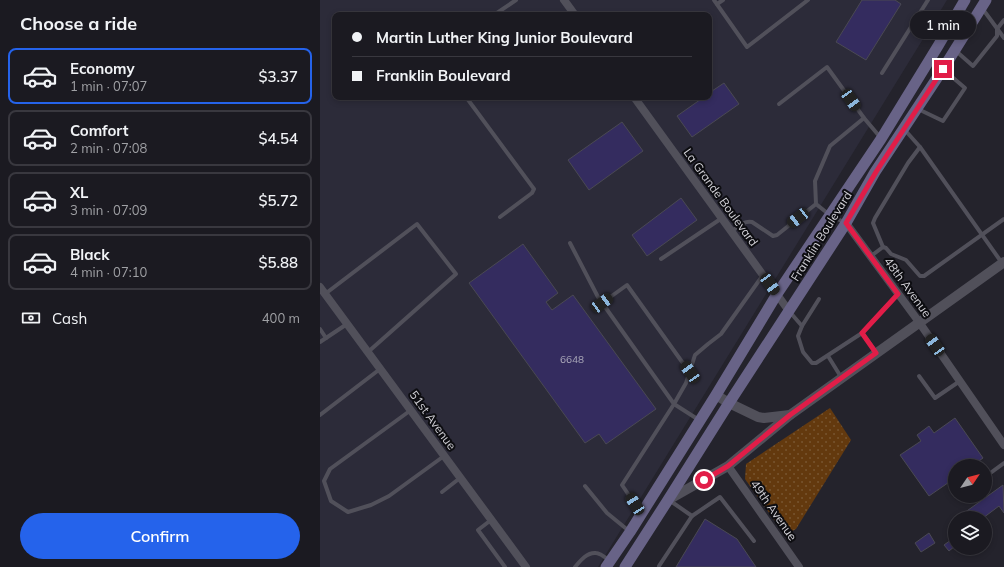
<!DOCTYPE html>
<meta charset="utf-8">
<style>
:root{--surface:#1b1a21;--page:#24232a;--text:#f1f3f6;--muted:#a0a1a5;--line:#39383f;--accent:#2563eb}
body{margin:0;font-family:Mulish,sans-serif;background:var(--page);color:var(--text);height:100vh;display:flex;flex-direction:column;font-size:15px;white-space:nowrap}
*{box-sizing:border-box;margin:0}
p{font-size:13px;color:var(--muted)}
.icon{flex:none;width:22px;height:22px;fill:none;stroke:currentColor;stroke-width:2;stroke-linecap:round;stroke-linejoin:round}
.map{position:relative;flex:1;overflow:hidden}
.details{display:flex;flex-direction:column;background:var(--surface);width:320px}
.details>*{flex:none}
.guide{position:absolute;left:12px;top:12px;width:380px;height:88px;border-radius:8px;box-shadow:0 2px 6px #0003,0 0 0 1px var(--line);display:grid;align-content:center;height:88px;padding:0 20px;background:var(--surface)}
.needle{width:26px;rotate:55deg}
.buttons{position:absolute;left:628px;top:459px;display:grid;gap:8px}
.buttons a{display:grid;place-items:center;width:44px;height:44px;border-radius:50%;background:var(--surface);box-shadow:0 2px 6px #0003,0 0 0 1px var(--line);font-size:20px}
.end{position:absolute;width:18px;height:18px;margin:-9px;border:5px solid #e11d48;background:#fff;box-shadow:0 0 0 2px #fff}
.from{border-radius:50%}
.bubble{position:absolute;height:28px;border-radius:14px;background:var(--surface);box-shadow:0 2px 6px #0003,0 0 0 1px var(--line);font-size:13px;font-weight:600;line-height:28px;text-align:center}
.car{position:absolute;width:12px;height:24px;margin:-12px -6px;border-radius:5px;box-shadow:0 0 3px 1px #0007;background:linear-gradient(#222 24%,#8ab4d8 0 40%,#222 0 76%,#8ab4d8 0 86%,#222 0)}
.guide b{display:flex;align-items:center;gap:14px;height:38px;font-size:15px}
.guide b+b{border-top:1px solid var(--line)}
.guide i{width:10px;height:10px;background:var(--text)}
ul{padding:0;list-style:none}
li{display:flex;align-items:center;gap:12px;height:56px;margin:0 8px 6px;padding:0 12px;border:2px solid var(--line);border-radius:8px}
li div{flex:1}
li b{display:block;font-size:15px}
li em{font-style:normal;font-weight:600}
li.selected{border-color:var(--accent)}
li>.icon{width:36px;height:36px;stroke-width:1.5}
h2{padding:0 20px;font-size:18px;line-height:48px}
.pay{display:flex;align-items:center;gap:10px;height:44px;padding:0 20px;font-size:15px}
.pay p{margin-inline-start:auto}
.button{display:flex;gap:8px;margin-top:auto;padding:8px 20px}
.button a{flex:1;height:46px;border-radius:24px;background:var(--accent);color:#fff;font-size:16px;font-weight:600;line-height:46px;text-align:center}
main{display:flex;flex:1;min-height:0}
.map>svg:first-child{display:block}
</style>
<main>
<section class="details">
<h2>Choose a ride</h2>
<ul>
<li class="selected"><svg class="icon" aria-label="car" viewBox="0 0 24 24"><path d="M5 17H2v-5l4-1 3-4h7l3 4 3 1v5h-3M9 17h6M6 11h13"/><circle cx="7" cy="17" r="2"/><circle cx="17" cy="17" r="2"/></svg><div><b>Economy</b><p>1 min · 07:07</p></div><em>$3.37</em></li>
<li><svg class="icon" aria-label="car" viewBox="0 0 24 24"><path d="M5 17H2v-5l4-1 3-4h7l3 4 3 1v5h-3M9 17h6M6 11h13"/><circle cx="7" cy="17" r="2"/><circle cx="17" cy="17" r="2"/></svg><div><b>Comfort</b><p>2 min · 07:08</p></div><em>$4.54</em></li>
<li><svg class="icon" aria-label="car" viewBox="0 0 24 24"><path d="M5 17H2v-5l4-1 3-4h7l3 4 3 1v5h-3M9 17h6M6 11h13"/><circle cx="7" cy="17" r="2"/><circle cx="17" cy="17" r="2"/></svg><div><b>XL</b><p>3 min · 07:09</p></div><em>$5.72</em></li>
<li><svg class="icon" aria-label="car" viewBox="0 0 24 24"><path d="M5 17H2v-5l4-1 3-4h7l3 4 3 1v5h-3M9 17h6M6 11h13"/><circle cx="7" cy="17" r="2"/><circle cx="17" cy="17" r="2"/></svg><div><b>Black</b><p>4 min · 07:10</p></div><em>$5.88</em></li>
</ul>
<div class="pay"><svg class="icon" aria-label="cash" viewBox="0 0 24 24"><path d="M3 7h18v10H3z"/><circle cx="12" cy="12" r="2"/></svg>Cash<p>400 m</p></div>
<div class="button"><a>Confirm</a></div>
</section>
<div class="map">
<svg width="684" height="567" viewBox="0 0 684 567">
<defs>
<pattern id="grass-dots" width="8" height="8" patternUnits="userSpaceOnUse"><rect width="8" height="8" fill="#63390e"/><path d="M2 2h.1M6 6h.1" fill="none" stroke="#785530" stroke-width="1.8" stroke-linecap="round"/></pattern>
</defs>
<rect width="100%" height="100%" fill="#24232c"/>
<path fill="#2c2b39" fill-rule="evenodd" d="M 0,0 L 627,0 L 278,567 L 0,567 ZM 15,15 L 389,15 L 389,97 L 15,97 Z"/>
<path fill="url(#grass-dots)" d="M 510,408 L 531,440 L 476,529 L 465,535 L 425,479 L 426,464 Z"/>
<g fill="#342c5f" stroke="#4a4953">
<path d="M 542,0 L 575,0 L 581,4 L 546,60 L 516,42 Z"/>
<path d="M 404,83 L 419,104 L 372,137 L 357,116 L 384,97 L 389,97 L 389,93 Z"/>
<path d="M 302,122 L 323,151 L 269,190 L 248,160 Z"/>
<path d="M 361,198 L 377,220 L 327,256 L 312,235 Z"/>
<path d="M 203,244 L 238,293 L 226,302 L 232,310 L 253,295 L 336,409 L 286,444 L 279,434 L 265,443 L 149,283 Z"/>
<path d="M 635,418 L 663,458 L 652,466 L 635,466 L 635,478 L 609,496 L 580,455 L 601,441 L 597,435 L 609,426 L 614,433 Z"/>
<path d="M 683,485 L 684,513 L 679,506 L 663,518 L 648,518 L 644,513 Z"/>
<path d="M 385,519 L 417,539 L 436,567 L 356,567 Z"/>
<path d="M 609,533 L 615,543 L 601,552 L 595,543 Z"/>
<path d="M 635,537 L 635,546 L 629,551 L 624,545 Z"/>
</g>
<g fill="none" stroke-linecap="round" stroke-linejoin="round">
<g stroke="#51505a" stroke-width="4">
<path d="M 394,0 L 427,47 L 488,0"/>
<path d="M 397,4 L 403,0"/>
<path d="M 662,8 L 684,38"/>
<path d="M 174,15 L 196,0"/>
<path d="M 636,51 L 653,66 L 677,36 L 677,29 L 684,20"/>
<path d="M 562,73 L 608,0"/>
<path d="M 146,97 L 214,189 L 212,193 L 180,217"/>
<path d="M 459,104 L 507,67 L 544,118 L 560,137"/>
<path d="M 598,109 L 623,121 L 645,88 L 624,70"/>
<path d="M 584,129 L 600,147 L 682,263"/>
<path d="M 526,223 L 511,216 L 496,204 L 495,181 L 510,146 L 544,118"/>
<path d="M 412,231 C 418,227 424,220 432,222 L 453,236 L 457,235 L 496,204"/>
<path d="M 250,243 L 278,297 L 354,404 L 302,485 L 321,513"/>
<path d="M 563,247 L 553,223 L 555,218 L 588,163 L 600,147"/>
<path d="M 551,256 L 563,247 L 566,248 L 571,254 L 586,260 L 600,276 L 604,276 L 684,219"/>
<path d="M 341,259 L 402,218"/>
<path d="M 5,294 L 97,224 L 136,274 L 48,352"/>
<path d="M 499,299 L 482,326 L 478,336 L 483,352 L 492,363 L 496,363 L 542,333 L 556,352"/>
<path d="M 282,303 L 307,285 L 370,373"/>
<path d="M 469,311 L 482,326"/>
<path d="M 0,329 L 6,338"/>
<path d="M 542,333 L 578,294"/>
<path d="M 0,342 L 27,324"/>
<path d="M 508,356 L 521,377"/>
<path d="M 599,376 L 615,398 L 640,381"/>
<path d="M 91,410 L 10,469 L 4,481 L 11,501 L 28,512 L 51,505 L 69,496 L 124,456"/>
<path d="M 0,415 L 60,369"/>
<path d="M 379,420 L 354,404 L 366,383 L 375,355 L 388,344 L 401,334 L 443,275"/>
<path d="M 669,474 L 684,463"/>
<path d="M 265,486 L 287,513 L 309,531"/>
<path d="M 122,492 L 140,478"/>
<path d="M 349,500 L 372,516"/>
<path d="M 171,520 L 158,530 L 185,567"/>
<path d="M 339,566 L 372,516 L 400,497 L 434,541"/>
<path d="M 255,567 C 260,561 267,552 276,553 C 280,553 286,558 290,561"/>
</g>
<g stroke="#51505a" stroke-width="8">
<path d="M 244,0 L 255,15"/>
<path d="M 314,97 L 469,311"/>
<path d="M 526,223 L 599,322 L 684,445"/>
<path d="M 0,287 L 206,567"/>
<path d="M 408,466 L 479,567"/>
</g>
<g stroke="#51505a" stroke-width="10">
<path d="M 396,395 L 409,403 L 438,417 L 444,418 L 470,415"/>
<path d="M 348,500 L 408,466 L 470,415 L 684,262"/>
</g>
<g stroke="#686387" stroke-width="11">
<path d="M 286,567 L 310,532 L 396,395 L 457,294 L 561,139 L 618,46 L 645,0"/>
<path d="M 305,567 L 348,500 L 409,403 L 526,223 L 555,172 L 623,69 L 666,0"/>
</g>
</g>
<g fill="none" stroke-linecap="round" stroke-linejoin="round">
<path stroke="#e11d48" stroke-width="5" d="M 384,480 L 408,466 L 470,415 L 556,353 L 542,333 L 578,294 L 526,223 L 556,172 L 623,69"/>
</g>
<g text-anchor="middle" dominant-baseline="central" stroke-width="4" stroke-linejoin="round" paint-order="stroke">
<g font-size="10" fill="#aaa8b9">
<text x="252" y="359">6648</text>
</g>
<g font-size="12" fill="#d2d1d7" stroke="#0d0d11">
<text transform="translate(401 197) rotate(54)">La Grande Boulevard</text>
<text transform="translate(501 236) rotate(-58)">Franklin Boulevard</text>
<text transform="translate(588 287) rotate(54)">48th Avenue</text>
<text transform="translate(113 420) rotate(54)">51st Avenue</text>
<text transform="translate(454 510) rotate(55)">49th Avenue</text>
</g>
</g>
</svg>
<div class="buttons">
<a><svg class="needle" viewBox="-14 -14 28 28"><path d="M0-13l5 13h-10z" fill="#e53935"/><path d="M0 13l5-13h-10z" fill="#a0a1a5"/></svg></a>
<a><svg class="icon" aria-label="layers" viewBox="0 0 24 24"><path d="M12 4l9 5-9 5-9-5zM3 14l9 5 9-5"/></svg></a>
</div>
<i class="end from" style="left:384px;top:480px"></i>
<i class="end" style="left:623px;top:69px"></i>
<div class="bubble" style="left:590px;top:11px;width:66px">1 min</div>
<i class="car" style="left:531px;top:100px;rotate:145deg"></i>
<i class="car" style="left:478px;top:218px;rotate:232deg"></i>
<i class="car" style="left:450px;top:284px;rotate:144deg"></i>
<i class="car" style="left:282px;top:303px;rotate:54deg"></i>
<i class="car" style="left:615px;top:345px;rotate:325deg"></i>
<i class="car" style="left:370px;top:372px;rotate:325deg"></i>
<i class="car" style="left:315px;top:504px;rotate:327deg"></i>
<div class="guide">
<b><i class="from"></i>Martin Luther King Junior Boulevard</b>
<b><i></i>Franklin Boulevard</b>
</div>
</div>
</main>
